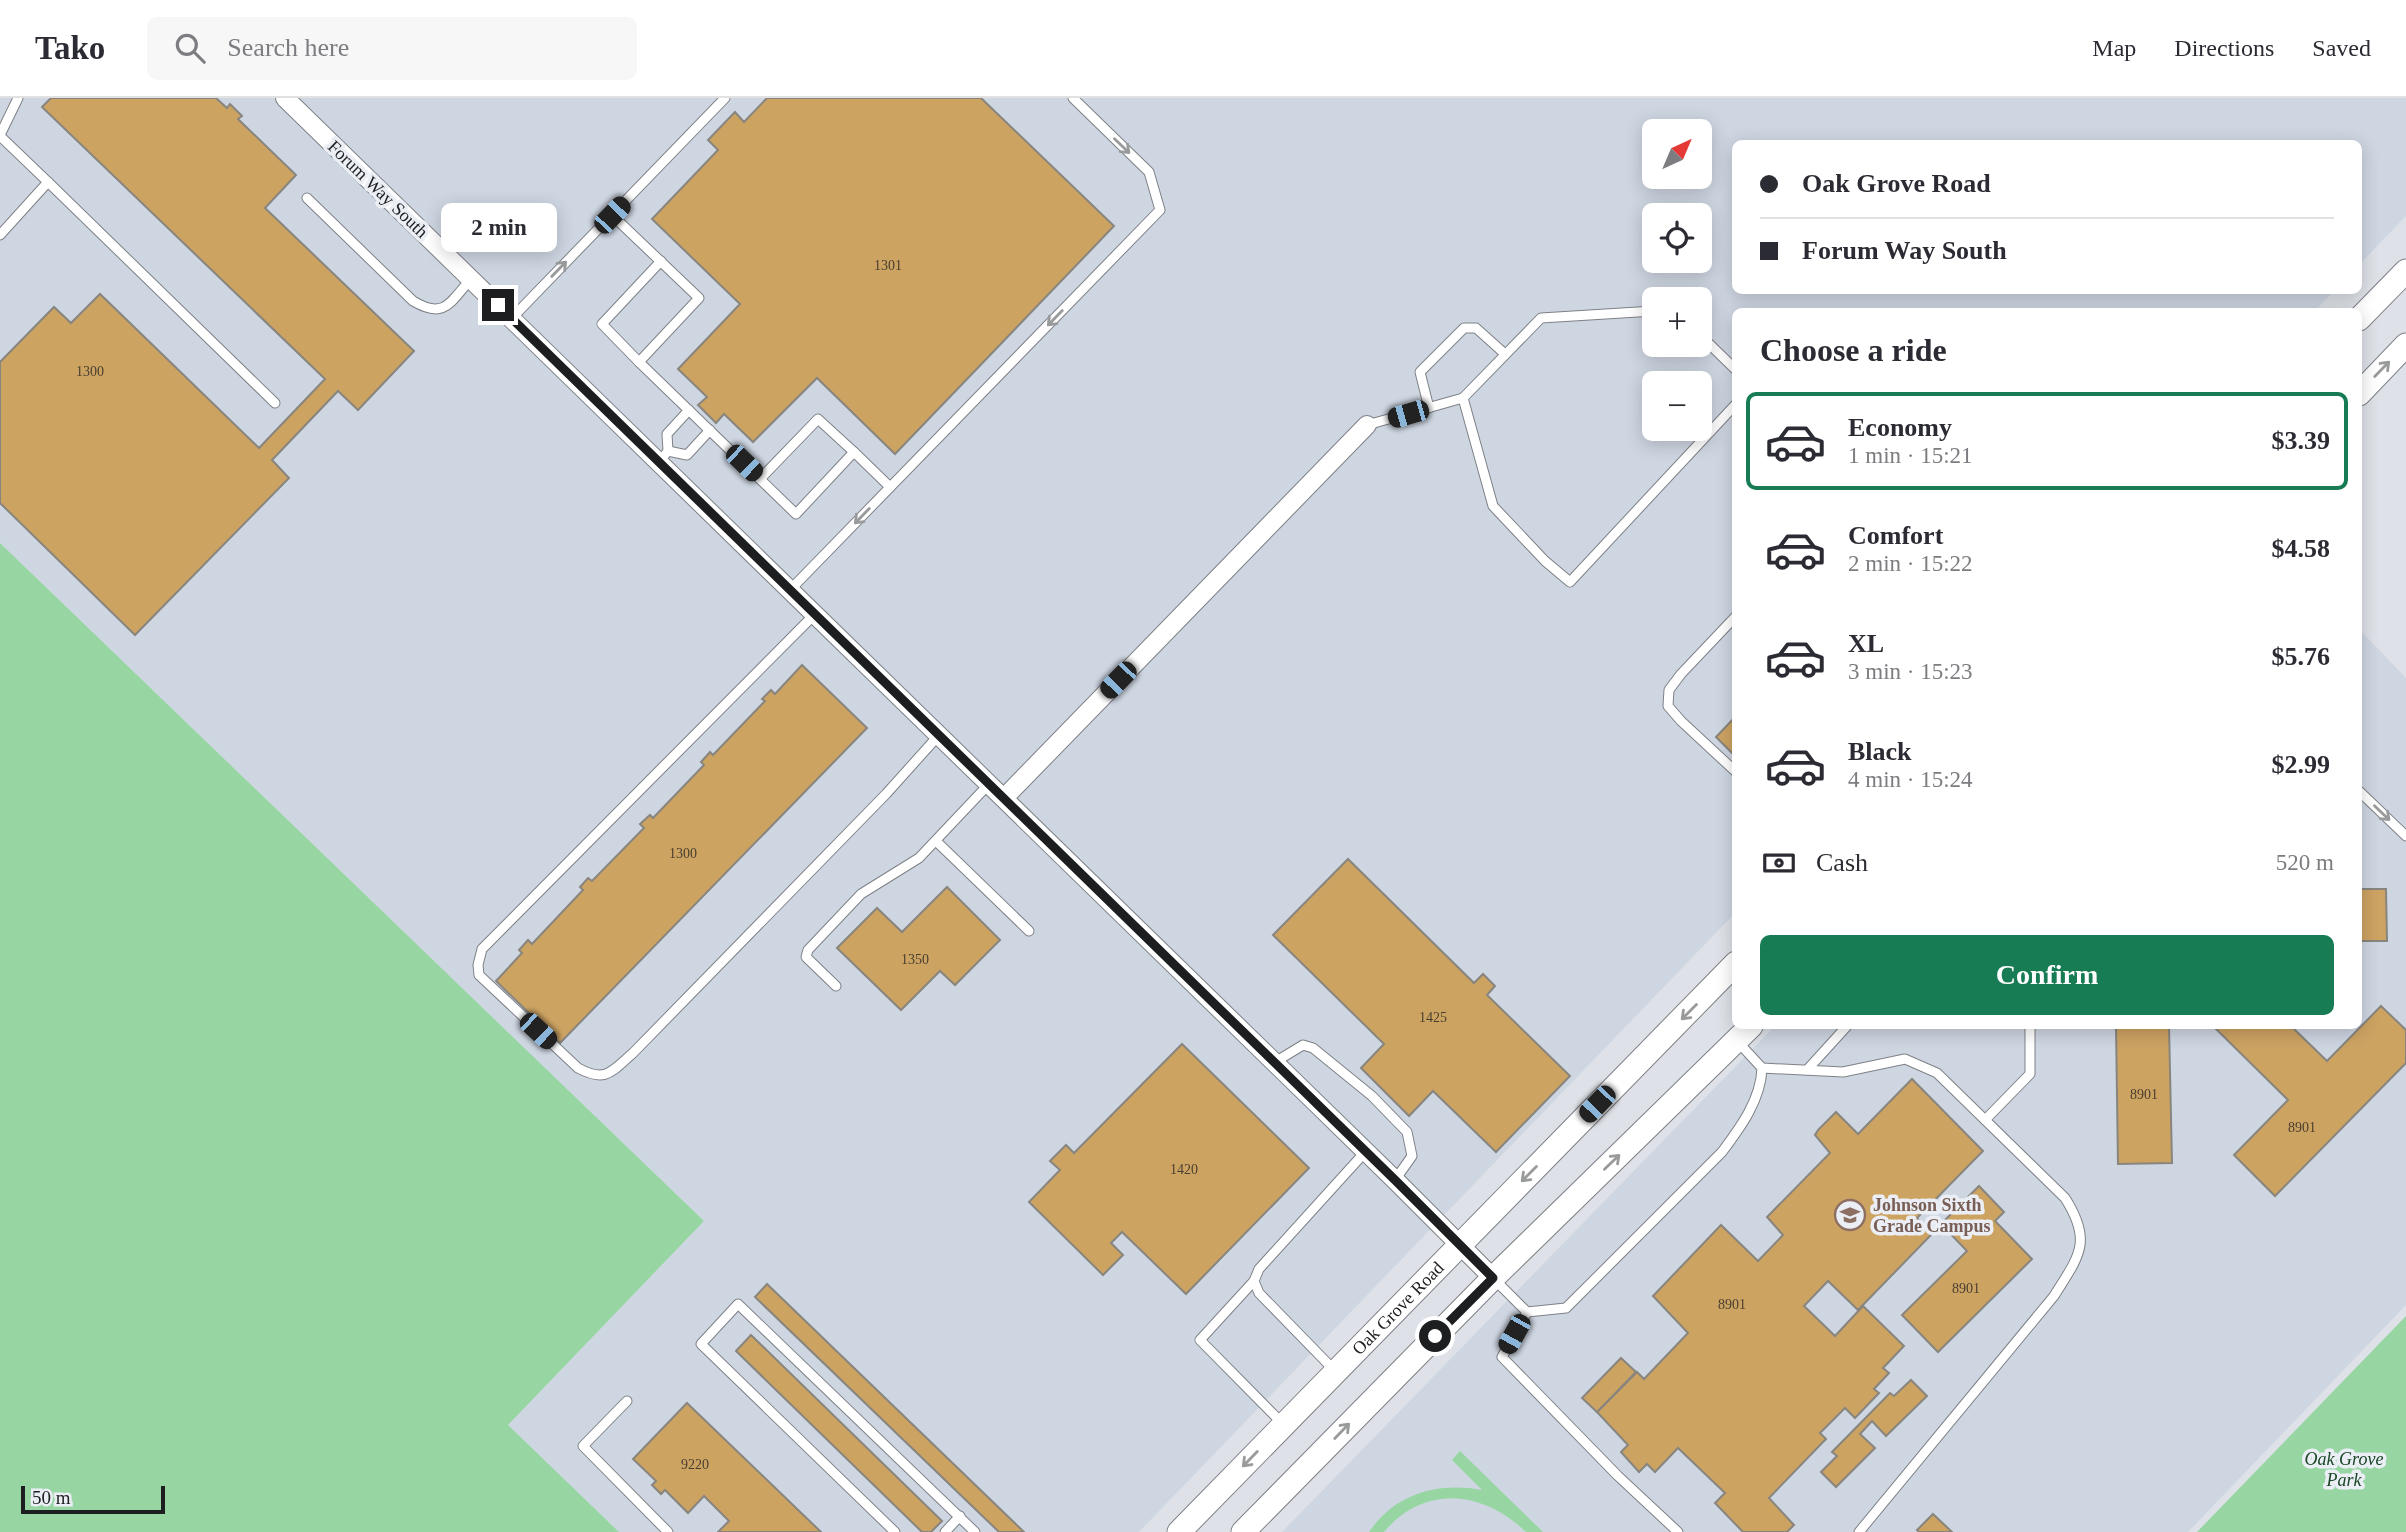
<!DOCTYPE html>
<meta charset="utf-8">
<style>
:root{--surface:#fff;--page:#f7f7f7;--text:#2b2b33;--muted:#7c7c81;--line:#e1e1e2;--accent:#177b53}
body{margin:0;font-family:"Times New Roman",serif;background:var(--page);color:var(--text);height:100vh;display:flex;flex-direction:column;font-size:26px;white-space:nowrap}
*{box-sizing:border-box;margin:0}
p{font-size:23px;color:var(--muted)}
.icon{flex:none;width:38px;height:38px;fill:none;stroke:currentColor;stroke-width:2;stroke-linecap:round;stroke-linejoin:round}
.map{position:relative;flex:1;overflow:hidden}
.details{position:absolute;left:1732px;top:210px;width:630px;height:721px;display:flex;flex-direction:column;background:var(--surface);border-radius:10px;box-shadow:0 4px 18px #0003}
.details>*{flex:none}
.top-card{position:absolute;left:1732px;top:42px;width:630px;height:154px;border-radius:10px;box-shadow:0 4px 18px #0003;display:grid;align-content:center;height:154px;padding:0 28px;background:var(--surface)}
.needle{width:46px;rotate:44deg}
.fabs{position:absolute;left:1642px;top:21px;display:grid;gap:14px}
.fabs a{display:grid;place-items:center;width:70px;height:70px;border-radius:10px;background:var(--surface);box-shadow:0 4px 18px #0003;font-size:35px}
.scale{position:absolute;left:21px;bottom:18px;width:144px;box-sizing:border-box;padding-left:7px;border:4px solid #1d1e20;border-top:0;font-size:19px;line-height:24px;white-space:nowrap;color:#1d1e20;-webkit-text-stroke:5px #ebeff5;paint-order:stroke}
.end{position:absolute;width:32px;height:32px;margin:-16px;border:9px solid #1d1e20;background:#fff;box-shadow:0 0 0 4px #fff}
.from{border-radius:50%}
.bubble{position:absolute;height:49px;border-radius:10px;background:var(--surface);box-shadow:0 4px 18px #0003;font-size:23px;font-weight:600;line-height:49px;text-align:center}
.car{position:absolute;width:21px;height:42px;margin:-21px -10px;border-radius:9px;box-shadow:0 0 5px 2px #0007;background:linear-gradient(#222 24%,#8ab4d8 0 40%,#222 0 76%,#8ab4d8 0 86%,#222 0)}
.top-card b{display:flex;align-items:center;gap:24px;height:66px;font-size:26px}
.top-card b+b{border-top:2px solid var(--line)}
.top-card i{width:18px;height:18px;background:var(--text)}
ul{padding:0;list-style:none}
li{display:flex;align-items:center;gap:21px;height:98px;margin:0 14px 10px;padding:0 14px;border:4px solid transparent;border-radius:10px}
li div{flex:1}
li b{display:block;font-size:26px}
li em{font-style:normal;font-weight:600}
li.on{border-color:var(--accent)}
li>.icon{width:63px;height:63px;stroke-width:1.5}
h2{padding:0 28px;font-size:32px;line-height:84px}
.pay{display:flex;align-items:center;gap:18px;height:77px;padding:0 28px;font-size:26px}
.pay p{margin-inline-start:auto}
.button{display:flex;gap:14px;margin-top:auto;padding:14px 28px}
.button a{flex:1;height:80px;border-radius:10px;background:var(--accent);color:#fff;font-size:28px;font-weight:600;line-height:80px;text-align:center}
header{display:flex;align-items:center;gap:42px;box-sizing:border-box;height:98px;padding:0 35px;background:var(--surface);border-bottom:2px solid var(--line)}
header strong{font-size:33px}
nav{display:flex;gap:38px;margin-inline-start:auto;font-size:24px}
.search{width:490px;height:63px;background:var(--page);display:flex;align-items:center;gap:18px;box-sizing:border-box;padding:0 24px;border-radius:10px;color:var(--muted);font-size:26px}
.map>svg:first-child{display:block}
</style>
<header>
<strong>Tako</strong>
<div class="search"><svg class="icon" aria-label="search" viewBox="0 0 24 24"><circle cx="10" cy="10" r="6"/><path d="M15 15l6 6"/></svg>Search here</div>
<nav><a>Map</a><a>Directions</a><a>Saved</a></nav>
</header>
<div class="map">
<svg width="2406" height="1434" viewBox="0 0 2406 1434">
<rect width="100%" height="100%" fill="#dee2e8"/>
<g fill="#ced6e2" fill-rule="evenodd">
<path d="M 0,0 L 2406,0 L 2406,118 L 2359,167 L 2359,46 L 1736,46 L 1736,192 L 2334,193 L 2314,214 L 1736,214 L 1736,814 L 1139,1434 L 619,1434 L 508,1327 L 704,1123 L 0,445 ZM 1654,33 L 1699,33 L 1699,79 L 1654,79 ZM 1654,117 L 1699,117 L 1699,163 L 1654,163 ZM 1654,201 L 1699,201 L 1699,247 L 1654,247 ZM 1654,285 L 1699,285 L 1699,331 L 1654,331 Z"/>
<path d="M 2359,531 L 2406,580 L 2406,1207 L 2188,1434 L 1282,1434 L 1775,928 L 2359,928 Z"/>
</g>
<g fill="#97d5a2">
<path d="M 0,445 L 704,1123 L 508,1327 L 619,1434 L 0,1434 Z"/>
<path d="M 2406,1218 L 2406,1434 L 2197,1434 Z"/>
<path d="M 1460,1353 L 1543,1434 L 1526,1434 C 1484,1393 1425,1385 1384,1434 L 1369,1434 C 1396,1395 1438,1384 1482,1392 L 1452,1362 Z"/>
</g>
<g fill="#cda362" stroke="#88857f" stroke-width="2">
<path d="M 51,0 L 216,0 L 227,10 L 230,6 L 242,18 L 238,21 L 296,77 L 265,110 L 414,253 L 358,312 L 338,293 L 272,362 L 289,380 L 135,537 L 0,405 L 0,264 L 54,209 L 71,225 L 100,196 L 259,350 L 325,281 L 42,9 Z"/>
<path d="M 767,0 L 981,0 L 1114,128 L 895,356 L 817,280 L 753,344 L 724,316 L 716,325 L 698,307 L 707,299 L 678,271 L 740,206 L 652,121 L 718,52 L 708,42 L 735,14 L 744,24 Z"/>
<path d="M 802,567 L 867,630 L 560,945 L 496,883 L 522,855 L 519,852 L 528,842 L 532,846 L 583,792 L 580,789 L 588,780 L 592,783 L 644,730 L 640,726 L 650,717 L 653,720 L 704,667 L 701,664 L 710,654 L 713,657 L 765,603 L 762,601 L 771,592 L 775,596 Z"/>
<path d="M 1736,618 L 1736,659 L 1716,639 Z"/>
<path d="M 1348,761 L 1474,885 L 1483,876 L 1495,888 L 1487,897 L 1570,978 L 1496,1054 L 1433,993 L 1409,1018 L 1361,970 L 1384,946 L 1273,837 Z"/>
<path d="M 947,789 L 1000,842 L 955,887 L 940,873 L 901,912 L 837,850 L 877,810 L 902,834 Z"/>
<path d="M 2359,791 L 2386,791 L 2387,843 L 2359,843 Z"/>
<path d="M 2381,908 L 2406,932 L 2406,965 L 2275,1098 L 2234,1057 L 2288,1002 L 2213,928 L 2291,928 L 2327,963 Z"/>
<path d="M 2116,928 L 2169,928 L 2172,1065 L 2118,1066 Z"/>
<path d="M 1182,946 L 1309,1070 L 1186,1196 L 1122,1134 L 1111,1145 L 1123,1157 L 1103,1177 L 1029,1104 L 1060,1072 L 1050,1063 L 1066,1047 L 1074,1055 Z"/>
<path d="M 1912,981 L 1983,1053 L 1917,1120 L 1931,1137 L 1858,1212 L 1828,1183 L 1804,1208 L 1835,1238 L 1863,1208 L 1904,1248 L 1883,1270 L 1889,1275 L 1874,1291 L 1879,1295 L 1855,1320 L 1845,1310 L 1820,1335 L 1826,1341 L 1769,1400 L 1794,1427 L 1787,1434 L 1743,1434 L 1715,1405 L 1725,1395 L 1678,1350 L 1655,1374 L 1647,1366 L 1639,1374 L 1621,1354 L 1628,1347 L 1597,1314 L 1637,1274 L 1644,1281 L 1688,1235 L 1653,1198 L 1721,1127 L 1758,1163 L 1783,1137 L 1767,1119 L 1830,1055 L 1815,1037 L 1818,1032 L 1836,1014 L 1858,1036 Z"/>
<path d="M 1979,1088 L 2004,1114 L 1995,1123 L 2032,1161 L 1938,1254 L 1902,1217 L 1967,1153 L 1941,1126 Z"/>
<path d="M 767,1186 L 1024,1434 L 999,1434 L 755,1199 Z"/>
<path d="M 751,1237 L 942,1423 L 931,1434 L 922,1434 L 736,1253 Z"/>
<path d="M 1621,1260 L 1636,1274 L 1597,1314 L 1582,1300 Z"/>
<path d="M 1911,1282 L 1927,1298 L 1886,1338 L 1872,1323 L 1860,1336 L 1875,1350 L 1836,1389 L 1821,1374 L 1837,1358 L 1832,1354 L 1890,1295 L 1894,1298 Z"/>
<path d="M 687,1305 L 821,1434 L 718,1434 L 729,1423 L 704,1398 L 688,1415 L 665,1392 L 661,1396 L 652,1387 L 656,1383 L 633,1361 Z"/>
<path d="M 1933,1416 L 1952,1434 L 1919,1434 L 1917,1432 Z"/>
</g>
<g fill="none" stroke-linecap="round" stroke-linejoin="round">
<g stroke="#7e8186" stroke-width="11">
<g id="service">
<path d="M 0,37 L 18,0"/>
<path d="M 0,38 L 48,84 L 0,137"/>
<path d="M 48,84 L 275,305"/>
<path d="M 307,100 L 413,203 C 445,222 450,204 471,181"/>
<path d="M 612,117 L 699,200 L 639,264 L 796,416 L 854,354 L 890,389"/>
<path d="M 512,220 L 725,0"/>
<path d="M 1699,236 L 1736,272"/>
<path d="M 639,264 L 602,226 L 661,163"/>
<path d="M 1463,300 L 1493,408 L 1545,463 L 1570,484 L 1736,306"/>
<path d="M 1429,310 L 1420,274 L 1464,230 L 1476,230 L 1505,256"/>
<path d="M 1367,327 L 1463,300 L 1541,220 L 1654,213"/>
<path d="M 668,353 L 687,357 L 710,332"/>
<path d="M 659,364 L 668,353 L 667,336 L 689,312"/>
<path d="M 760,381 L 818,321 L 854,354"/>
<path d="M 790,492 L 1160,112 L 1149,74 L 1073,0"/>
<path d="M 815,516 L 482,851 L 478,867 L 479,877 L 578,970 C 606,985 611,974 633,955 L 886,696 L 939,637"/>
<path d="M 1736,518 L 1681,576 L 1669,592 L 1668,608 L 1681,623 L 1736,674"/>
<path d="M 2359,693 L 2406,738"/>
<path d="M 936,743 L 1029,833"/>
<path d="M 836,888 L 806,859 L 808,852 L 861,796 L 919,760 L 989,686"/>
<path d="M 1275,964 L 1303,947 L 1313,950 L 1372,998 L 1407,1034 L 1412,1058 L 1395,1082"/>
<path d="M 1762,970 L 1843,974 L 1905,961 L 1937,975 L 2065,1100 C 2093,1144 2079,1158 2054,1198 L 1859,1434"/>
<path d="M 1807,972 L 1847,928"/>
<path d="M 1986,1021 L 2030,976 L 2030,928"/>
<path d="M 1494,1181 L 1527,1214 L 1566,1210 L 1722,1054 C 1740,1030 1761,1002 1762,970 L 1738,944"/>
<path d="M 1254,1183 L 1200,1242 L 1283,1326"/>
<path d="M 1527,1214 L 1502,1259 L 1618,1378 L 1678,1434"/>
<path d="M 1335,1273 L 1259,1195 L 1254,1183 L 1259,1171 L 1366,1053"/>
<path d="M 627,1303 L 583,1348 L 668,1434"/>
<path d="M 895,1434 L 701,1246 L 738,1206 L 975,1434"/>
<path d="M 945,1434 L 960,1418"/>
</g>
</g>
<g stroke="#7e8186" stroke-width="20">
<g id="minor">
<path d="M 285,0 L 1395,1082 L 1493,1180"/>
<path d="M 1004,700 L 1367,327"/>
</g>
</g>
<g stroke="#7e8186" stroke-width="25">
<g id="tertiary">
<path d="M 2359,221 L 2406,173"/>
<path d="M 2359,296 L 2406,247"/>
<path id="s1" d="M 1179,1434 L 1736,865"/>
<path d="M 1243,1434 L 1493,1180 L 1751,928"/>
</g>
</g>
<use href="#service" stroke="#fff" stroke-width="9"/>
<use href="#minor" stroke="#fff" stroke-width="18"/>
<use href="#tertiary" stroke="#fff" stroke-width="23"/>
</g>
<defs><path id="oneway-shaft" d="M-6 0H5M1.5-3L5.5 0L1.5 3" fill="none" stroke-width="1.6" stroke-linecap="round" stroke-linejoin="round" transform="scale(1.75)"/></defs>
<g stroke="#999a9b">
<use href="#oneway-shaft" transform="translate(1122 48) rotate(44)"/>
<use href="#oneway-shaft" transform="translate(559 171) rotate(-46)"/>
<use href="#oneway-shaft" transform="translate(1055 220) rotate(134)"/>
<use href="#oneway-shaft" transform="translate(2382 271) rotate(-46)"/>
<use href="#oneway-shaft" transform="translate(862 418) rotate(134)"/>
<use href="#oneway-shaft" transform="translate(2382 715) rotate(44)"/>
<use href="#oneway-shaft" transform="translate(1689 914) rotate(135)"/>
<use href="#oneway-shaft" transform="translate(1612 1064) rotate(-44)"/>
<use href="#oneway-shaft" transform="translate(1529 1076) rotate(135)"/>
<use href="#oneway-shaft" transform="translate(1342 1333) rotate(-46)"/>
<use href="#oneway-shaft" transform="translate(1250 1361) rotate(134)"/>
</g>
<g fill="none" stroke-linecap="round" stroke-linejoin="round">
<path stroke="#1d1e20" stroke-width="9" d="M 498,207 L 1395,1082 L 1493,1180 L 1435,1238"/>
</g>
<defs>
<g id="school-ring" transform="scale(1.575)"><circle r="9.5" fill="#ebeff5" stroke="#8d6e63" stroke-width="1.5"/><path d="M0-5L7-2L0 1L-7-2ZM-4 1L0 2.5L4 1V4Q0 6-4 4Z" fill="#8d6e63"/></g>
</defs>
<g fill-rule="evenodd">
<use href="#school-ring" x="1850" y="1117"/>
</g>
<g text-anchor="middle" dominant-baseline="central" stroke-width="7" stroke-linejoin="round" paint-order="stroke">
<g font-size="14" fill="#493f30">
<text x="888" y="167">1301</text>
<text x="90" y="273">1300</text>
<text x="683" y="755">1300</text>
<text x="915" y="861">1350</text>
<text x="1433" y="919">1425</text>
<text x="2144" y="996">8901</text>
<text x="2302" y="1029">8901</text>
<text x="1184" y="1071">1420</text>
<text x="1966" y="1190">8901</text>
<text x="1732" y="1206">8901</text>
<text x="695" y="1366">9220</text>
</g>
<g font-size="18" fill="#1d1e20" stroke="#ebeff5">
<text transform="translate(378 91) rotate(44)">Forum Way South</text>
<text stroke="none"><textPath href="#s1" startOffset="313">Oak Grove Road</textPath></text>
</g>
<g font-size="18" font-weight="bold" fill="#785e54" stroke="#ebeff5" text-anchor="start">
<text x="1873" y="1107">Johnson Sixth<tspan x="1873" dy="21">Grade Campus</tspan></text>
</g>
<g font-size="18" font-style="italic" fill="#1a4726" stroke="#ebeff5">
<text x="2344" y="1361">Oak Grove<tspan x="2344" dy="21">Park</tspan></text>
</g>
</g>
</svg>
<div class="fabs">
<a><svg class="needle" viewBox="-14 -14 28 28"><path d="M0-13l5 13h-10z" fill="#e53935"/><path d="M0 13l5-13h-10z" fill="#7c7c81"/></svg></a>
<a><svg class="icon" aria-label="locate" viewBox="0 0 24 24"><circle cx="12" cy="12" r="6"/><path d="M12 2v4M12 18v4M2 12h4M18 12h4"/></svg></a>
<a>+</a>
<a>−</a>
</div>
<div class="scale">50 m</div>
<i class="end from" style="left:1435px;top:1238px"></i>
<i class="end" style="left:498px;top:207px"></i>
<div class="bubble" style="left:441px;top:105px;width:116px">2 min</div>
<i class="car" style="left:612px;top:117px;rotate:44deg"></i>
<i class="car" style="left:1408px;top:316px;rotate:254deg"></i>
<i class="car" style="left:744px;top:365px;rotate:134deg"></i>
<i class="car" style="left:1118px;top:582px;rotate:224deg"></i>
<i class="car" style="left:538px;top:933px;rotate:133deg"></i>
<i class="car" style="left:1597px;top:1006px;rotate:224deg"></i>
<i class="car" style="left:1514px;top:1236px;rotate:209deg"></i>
<div class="top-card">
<b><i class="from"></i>Oak Grove Road</b>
<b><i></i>Forum Way South</b>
</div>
<section class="details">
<h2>Choose a ride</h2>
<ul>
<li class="on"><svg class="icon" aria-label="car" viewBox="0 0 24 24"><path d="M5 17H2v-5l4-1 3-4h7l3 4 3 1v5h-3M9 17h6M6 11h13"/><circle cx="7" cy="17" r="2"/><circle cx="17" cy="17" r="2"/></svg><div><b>Economy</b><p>1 min · 15:21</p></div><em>$3.39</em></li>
<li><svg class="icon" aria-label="car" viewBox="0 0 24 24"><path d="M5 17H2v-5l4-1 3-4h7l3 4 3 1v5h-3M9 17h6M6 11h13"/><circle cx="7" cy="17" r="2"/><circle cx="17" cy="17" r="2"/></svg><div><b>Comfort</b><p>2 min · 15:22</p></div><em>$4.58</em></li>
<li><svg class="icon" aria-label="car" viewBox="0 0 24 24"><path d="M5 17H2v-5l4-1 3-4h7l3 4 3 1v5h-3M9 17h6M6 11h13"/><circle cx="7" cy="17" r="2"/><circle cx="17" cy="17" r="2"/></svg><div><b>XL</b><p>3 min · 15:23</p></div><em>$5.76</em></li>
<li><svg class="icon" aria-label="car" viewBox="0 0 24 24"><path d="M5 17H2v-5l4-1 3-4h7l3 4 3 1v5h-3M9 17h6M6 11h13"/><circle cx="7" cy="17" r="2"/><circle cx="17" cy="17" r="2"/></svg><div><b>Black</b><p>4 min · 15:24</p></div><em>$2.99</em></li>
</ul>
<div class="pay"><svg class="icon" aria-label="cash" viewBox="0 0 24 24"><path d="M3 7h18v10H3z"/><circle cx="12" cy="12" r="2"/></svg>Cash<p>520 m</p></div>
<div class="button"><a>Confirm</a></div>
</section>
</div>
